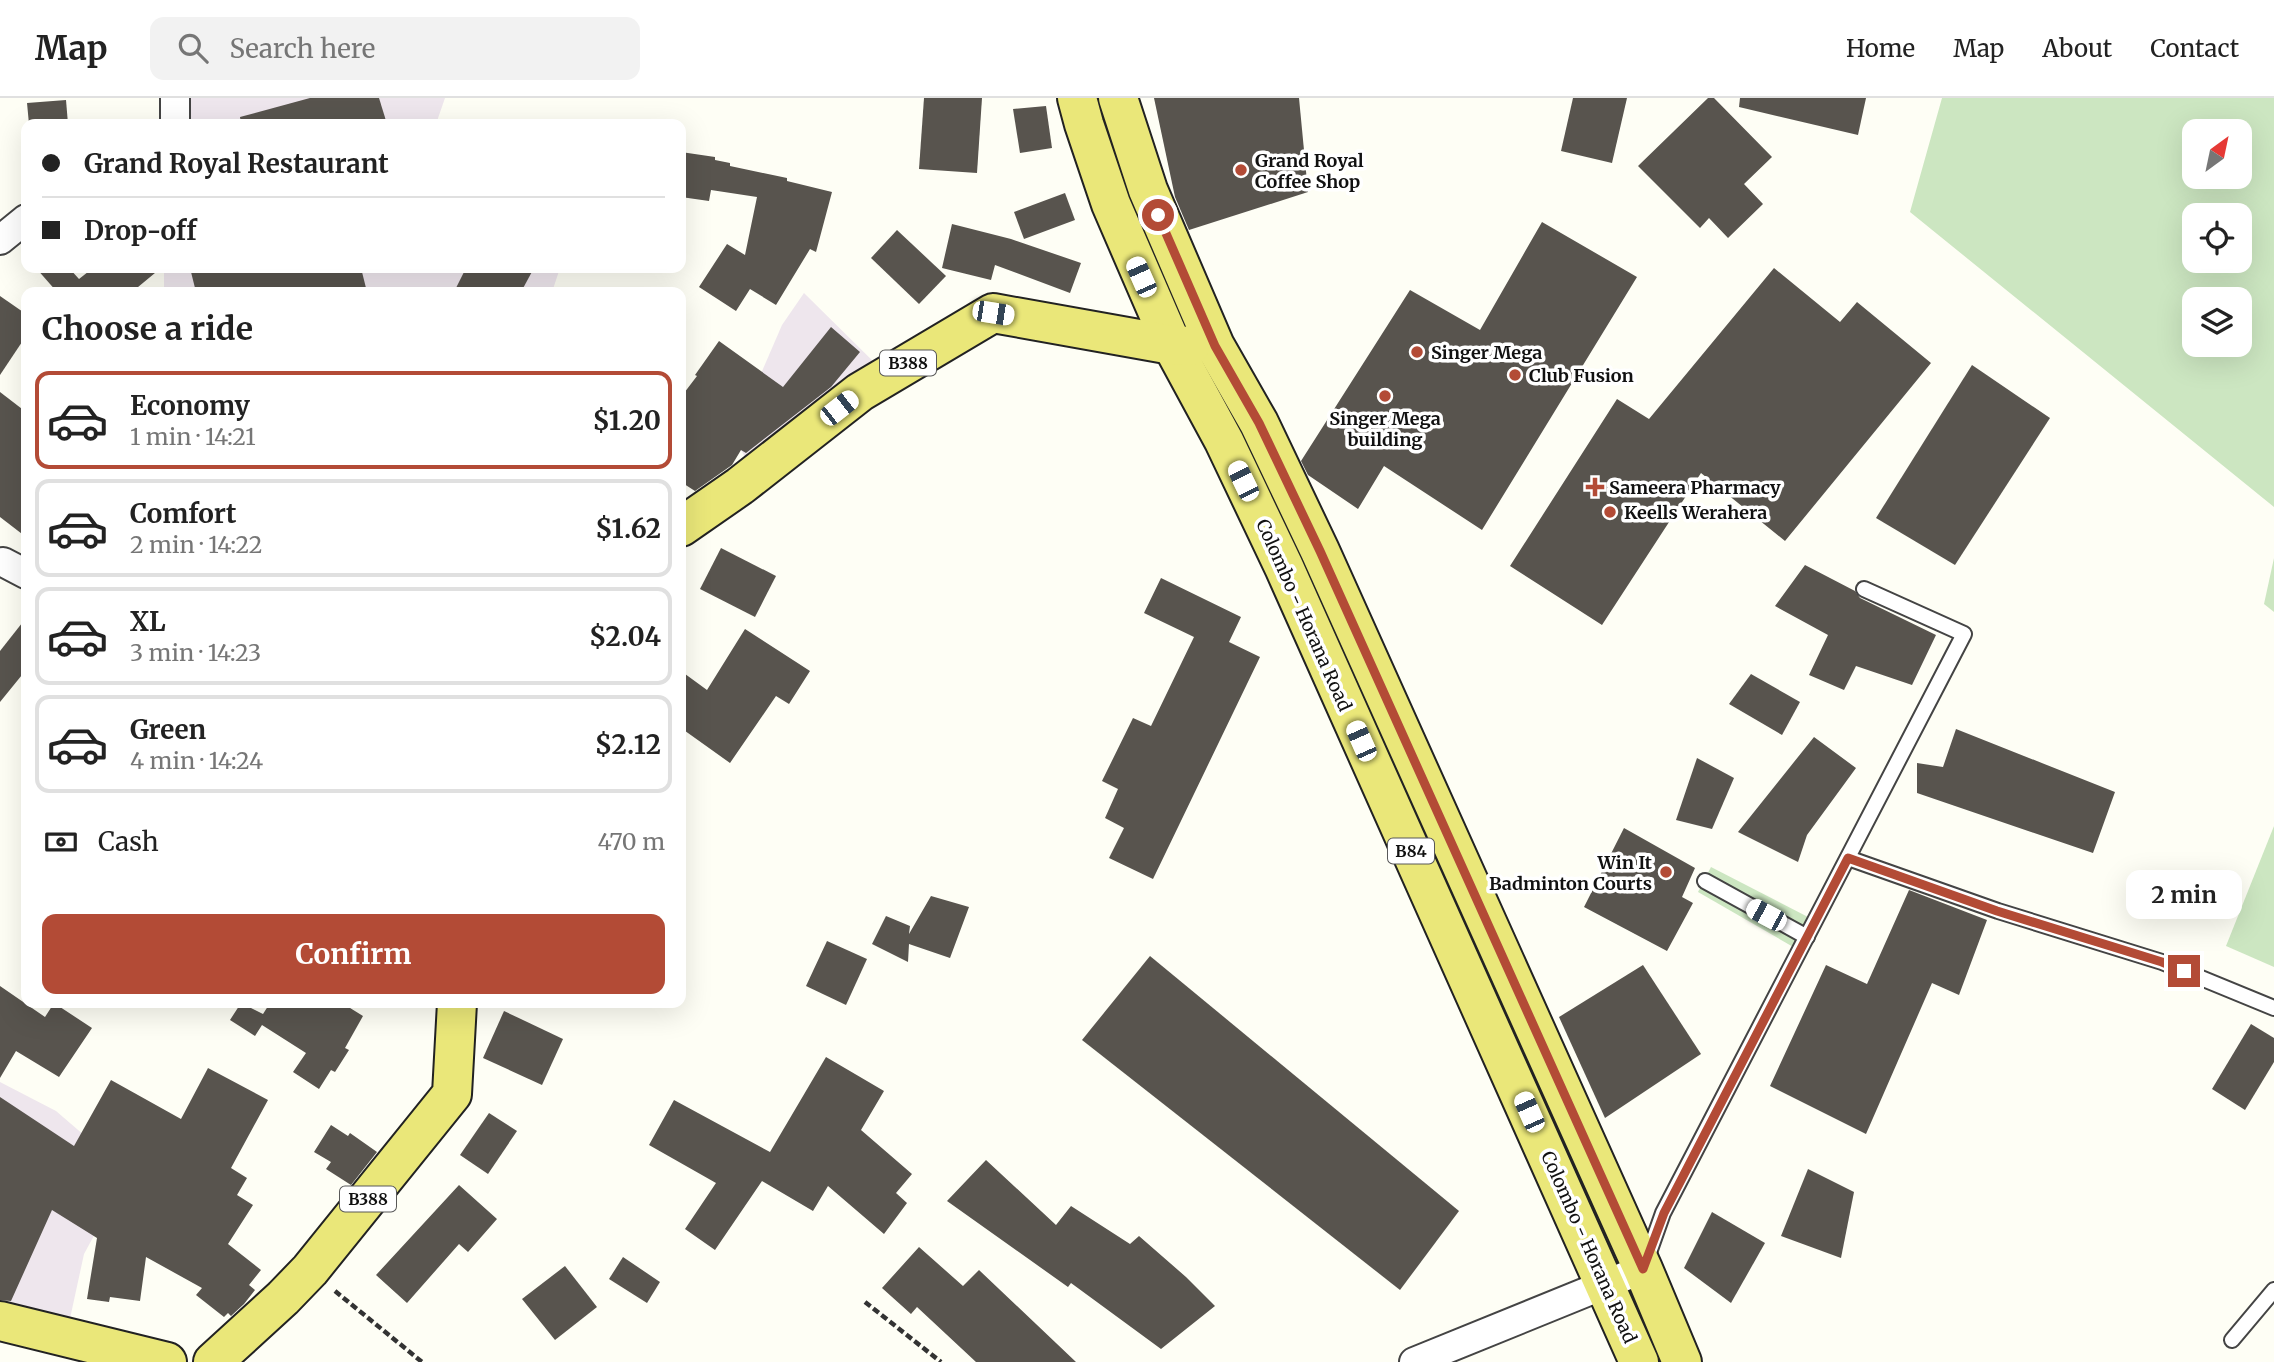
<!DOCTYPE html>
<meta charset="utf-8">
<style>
:root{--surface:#fff;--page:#f2f2f2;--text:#222;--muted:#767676;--line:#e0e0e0;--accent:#b34b36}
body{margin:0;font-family:Merriweather,serif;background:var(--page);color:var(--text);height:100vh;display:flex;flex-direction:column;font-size:26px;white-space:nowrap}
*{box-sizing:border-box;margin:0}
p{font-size:23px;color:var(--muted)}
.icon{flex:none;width:38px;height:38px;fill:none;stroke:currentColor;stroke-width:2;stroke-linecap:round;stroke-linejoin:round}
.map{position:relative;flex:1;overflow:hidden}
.details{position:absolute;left:21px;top:189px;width:665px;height:721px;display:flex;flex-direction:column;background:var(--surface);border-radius:14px;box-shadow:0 7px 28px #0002}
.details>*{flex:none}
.hud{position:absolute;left:21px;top:21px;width:665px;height:154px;border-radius:14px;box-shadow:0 7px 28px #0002;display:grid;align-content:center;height:154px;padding:0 21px;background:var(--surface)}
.needle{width:46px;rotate:33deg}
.controls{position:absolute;left:2182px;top:21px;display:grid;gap:14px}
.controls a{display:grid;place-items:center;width:70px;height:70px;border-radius:14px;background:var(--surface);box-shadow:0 7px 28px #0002;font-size:35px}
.end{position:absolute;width:32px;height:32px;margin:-16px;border:9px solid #b34b36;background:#fff;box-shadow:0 0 0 4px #fff}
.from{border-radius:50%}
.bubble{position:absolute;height:49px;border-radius:14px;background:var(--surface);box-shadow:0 7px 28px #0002;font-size:23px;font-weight:700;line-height:49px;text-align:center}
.car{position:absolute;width:21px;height:42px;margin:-21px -10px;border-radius:9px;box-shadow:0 0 5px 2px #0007;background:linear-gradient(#fff 24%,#345 0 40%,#fff 0 76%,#345 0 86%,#fff 0)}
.hud b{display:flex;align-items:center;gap:24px;height:66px;font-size:26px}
.hud b+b{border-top:2px solid var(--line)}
.hud i{width:18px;height:18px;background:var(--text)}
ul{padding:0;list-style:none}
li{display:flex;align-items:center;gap:21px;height:98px;margin:0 14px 10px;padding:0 7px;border:4px solid var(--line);border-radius:14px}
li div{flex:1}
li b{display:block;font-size:26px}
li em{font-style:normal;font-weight:700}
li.active{border-color:var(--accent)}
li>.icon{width:63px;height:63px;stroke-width:1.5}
h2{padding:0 21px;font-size:32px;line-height:84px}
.pay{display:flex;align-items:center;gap:18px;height:77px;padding:0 21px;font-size:26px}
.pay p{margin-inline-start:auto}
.action{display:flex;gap:14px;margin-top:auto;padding:14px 21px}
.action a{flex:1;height:80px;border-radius:14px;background:var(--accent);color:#fff;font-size:28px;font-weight:700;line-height:80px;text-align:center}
header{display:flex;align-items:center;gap:42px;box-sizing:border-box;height:98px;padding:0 35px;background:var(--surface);border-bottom:2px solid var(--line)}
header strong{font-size:33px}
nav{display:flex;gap:38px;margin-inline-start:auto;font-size:24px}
.search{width:490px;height:63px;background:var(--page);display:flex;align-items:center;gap:18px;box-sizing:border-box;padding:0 24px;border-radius:14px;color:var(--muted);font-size:26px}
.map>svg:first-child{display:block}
</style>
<header>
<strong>Map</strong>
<div class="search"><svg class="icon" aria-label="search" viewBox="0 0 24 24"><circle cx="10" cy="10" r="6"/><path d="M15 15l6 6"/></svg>Search here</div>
<nav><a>Home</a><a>Map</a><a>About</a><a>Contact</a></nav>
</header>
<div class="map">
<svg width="2274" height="1264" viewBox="0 0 2274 1264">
<rect width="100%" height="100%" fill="#fefef5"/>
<g fill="#eee6ed">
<path d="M 175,0 L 445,0 L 436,26 L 175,26 Z"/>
<path d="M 164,170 L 560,170 L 552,194 L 164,194 Z"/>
<path d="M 804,195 L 888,278 L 754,377 L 734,338 L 782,227 Z"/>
<path d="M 0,984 L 56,1013 L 128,1075 L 84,1156 L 66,1239 L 0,1223 Z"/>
</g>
<g fill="#cce6c1" fill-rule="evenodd">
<path d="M 1942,0 L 2274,0 L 2274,409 L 1910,114 ZM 2194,33 L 2240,33 L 2240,79 L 2194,79 ZM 2240,117 L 2240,163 L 2194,163 L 2194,117 ZM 2194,201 L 2240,201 L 2240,247 L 2194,247 Z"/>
<path d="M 2274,460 L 2274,514 L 2264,506 Z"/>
<path d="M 2274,728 L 2274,869 L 2226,848 Z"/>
<path d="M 1711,769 L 1808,819 L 1795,850 L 1698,794 Z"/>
</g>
<g fill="#58544e">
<path d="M 310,0 L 379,0 L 387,26 L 241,26 L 240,19 Z"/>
<path d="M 924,0 L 982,0 L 977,75 L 919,71 Z"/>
<path d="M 1154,0 L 1299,0 L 1308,94 L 1189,132 L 1175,99 Z"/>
<path d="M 1573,0 L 1627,0 L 1612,65 L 1561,53 Z"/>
<path d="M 1708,0 L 1714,0 L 1772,59 L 1744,86 L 1763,106 L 1728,140 L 1709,120 L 1700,130 L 1638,68 Z"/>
<path d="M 1740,0 L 1866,0 L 1858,37 L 1739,9 Z"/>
<path d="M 66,2 L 68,26 L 29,26 L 27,5 Z"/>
<path d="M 1046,8 L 1052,50 L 1020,55 L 1013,11 Z"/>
<path d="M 681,54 L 715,59 L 715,62 L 730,65 L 730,68 L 787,80 L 787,83 L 832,94 L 816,154 L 810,151 L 776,207 L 750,191 L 736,213 L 699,189 L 727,146 L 745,157 L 757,99 L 711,92 L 709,103 L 681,99 Z"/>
<path d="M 1065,95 L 1075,122 L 1024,141 L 1014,114 Z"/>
<path d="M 1542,124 L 1637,179 L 1482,432 L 1384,368 L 1358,411 L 1308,377 L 1301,363 L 1410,192 L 1480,232 Z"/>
<path d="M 952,126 L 1011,141 L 1081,165 L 1070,195 L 995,167 L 991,182 L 942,170 Z"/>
<path d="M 897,132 L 946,178 L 919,206 L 871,160 Z"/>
<path d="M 36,170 L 69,170 L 79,181 L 93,170 L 161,170 L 132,194 L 57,194 Z"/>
<path d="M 190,170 L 361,170 L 367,194 L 196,194 Z"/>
<path d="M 466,170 L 534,170 L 521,194 L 454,194 Z"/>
<path d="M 1774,170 L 1840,224 L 1857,204 L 1931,265 L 1785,443 L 1701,375 L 1602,527 L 1510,468 L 1617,301 L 1649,321 Z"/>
<path d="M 0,198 L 26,216 L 26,238 L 0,277 Z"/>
<path d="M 831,229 L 860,254 L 831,289 L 746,355 L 741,352 L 732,367 L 695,393 L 681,384 L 681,299 L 697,278 L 695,277 L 719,243 L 783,289 Z"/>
<path d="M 1972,267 L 2050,320 L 1955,467 L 1876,420 Z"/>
<path d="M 0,294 L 26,314 L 26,439 L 0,419 Z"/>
<path d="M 721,450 L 776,478 L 755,519 L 700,491 Z"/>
<path d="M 1805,467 L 1855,493 L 1860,500 L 1936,537 L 1912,587 L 1856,568 L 1844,592 L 1809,577 L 1828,537 L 1775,508 Z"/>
<path d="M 1161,480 L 1241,519 L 1229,544 L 1260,559 L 1153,781 L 1109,760 L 1124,730 L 1105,720 L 1118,691 L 1102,683 L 1133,620 L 1151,628 L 1194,539 L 1144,515 Z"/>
<path d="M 26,520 L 26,572 L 0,604 L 0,553 Z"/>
<path d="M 745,531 L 810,573 L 789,606 L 776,598 L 730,665 L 681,630 L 681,573 L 707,592 Z"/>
<path d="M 1751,576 L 1800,604 L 1782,637 L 1729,606 Z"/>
<path d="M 1956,631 L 2115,694 L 2093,755 L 1917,695 L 1917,665 L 1943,669 Z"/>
<path d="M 1814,639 L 1856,670 L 1807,737 L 1798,764 L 1738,734 Z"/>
<path d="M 1697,660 L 1734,680 L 1712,731 L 1676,722 Z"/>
<path d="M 1624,730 L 1695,770 L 1682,799 L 1693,805 L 1667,853 L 1584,809 Z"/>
<path d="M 1909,792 L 1987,822 L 1959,897 L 1932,885 L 1866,1036 L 1770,988 L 1826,867 L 1867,886 Z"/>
<path d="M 931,798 L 969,809 L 950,860 L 909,846 L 908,864 L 872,846 L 886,818 L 910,828 L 909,836 Z"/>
<path d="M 827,843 L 867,861 L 846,907 L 806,888 Z"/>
<path d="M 1150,858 L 1459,1113 L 1400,1192 L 1082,942 Z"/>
<path d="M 1643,867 L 1701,956 L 1605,1020 L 1559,919 Z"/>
<path d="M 0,888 L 45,919 L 54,905 L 92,930 L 59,979 L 16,953 L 0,980 Z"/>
<path d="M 241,905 L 263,916 L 270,905 L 342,905 L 363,918 L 345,950 L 349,952 L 335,974 L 331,972 L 319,991 L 293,974 L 306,955 L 262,927 L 255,938 L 230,922 Z"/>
<path d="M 504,913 L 563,941 L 542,987 L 483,960 Z"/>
<path d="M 2251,926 L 2274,940 L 2274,964 L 2245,1012 L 2212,991 Z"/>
<path d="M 826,959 L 884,993 L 861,1032 L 912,1076 L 896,1095 L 907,1105 L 884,1136 L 828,1088 L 813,1113 L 762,1083 L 715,1152 L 685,1131 L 716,1085 L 649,1047 L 674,1002 L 770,1054 Z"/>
<path d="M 208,970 L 268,1002 L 231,1070 L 247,1080 L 237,1097 L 253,1107 L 228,1146 L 261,1172 L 249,1187 L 255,1192 L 244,1206 L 231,1218 L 228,1215 L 224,1219 L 196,1197 L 202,1190 L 146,1159 L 140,1203 L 110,1199 L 109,1204 L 87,1201 L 97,1140 L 52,1112 L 11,1203 L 0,1202 L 0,999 L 74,1048 L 111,982 L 181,1021 Z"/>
<path d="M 489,1015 L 517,1033 L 488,1076 L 460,1057 Z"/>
<path d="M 331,1027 L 348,1038 L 350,1035 L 377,1054 L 351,1087 L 326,1071 L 331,1064 L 314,1054 Z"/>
<path d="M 986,1062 L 1056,1127 L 1071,1108 L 1130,1146 L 1139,1138 L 1186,1179 L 1215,1208 L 1161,1251 L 1071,1185 L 1068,1189 L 947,1103 Z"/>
<path d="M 1808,1071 L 1854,1094 L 1841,1160 L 1781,1138 Z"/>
<path d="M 459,1087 L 497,1121 L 468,1154 L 459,1146 L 407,1205 L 376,1177 Z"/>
<path d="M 1712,1114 L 1765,1145 L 1731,1205 L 1684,1170 Z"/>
<path d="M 919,1149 L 963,1188 L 979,1172 L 1076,1264 L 976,1264 L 917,1209 L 911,1216 L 882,1190 Z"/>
<path d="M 623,1159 L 660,1184 L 647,1205 L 609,1181 Z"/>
<path d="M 565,1168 L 597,1209 L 555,1242 L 522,1201 Z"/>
</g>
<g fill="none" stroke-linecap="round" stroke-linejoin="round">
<g stroke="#444" stroke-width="18">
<g id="service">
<path d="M 1848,760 L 1998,813 L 2162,864 L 2274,910"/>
<path d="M 1705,783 L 1807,839"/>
<path d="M 1646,1163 L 1663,1115 L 1964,536 L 1864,491"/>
<path d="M 2232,1242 L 2274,1192"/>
</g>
</g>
<g stroke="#444" stroke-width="32">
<g id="minor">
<path d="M 175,26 L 175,0"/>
<path d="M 0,142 L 26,121"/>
<path d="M 3,464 L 26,476"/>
<path d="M 1414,1264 L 1643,1171"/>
</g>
</g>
<g stroke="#222" stroke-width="42">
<g id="primary">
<path d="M 1077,0 L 1084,26 L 1111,106 L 1172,247 L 1224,343 L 1284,469 L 1639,1264"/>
<path d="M 1118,0 L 1148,92 L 1215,248 L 1259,325 L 1320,453 L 1643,1171 L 1682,1264"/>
<path d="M 681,429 L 740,388 L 860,294 L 993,215 L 1172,247 L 1190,248"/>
<path d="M 0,1223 L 167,1264"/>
<path d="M 213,1264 L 283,1200 L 310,1172 L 452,996 L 457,905"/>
</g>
</g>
<g stroke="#333" stroke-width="4.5" stroke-dasharray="7 3.5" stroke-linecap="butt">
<path d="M 335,1193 L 422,1264"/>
<path d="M 865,1204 L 941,1264"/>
</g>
<use href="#service" stroke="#fff" stroke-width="14"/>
<use href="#minor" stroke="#fff" stroke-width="28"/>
<use href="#primary" stroke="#eae779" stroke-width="38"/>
</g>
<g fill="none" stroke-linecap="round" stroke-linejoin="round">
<path stroke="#b34b36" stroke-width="9" d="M 1158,117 L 1215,248 L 1259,325 L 1320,453 L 1643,1171 L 1664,1115 L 1848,760 L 1997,813 L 2162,864 L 2184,873"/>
</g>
<g fill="#b34b36" stroke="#fff" stroke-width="2.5">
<circle cx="1241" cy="72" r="7"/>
<circle cx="1417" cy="254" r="7"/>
<circle cx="1515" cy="277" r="7"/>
<circle cx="1385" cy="298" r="7"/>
<path d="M1591.5 378.5h7v7h7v7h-7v7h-7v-7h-7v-7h7z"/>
<circle cx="1610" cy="414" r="7"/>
<circle cx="1666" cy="774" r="7"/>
</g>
<g text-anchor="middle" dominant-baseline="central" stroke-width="7" stroke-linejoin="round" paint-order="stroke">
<g fill="#fff" stroke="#585858" stroke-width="2">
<rect x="880" y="252.5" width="56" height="25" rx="5"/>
<rect x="1388" y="740.5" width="46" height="25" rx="5"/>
<rect x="340" y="1088.5" width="56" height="25" rx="5"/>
</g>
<g font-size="16" font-weight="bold" fill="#111">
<text x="908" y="265">B388</text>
<text x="1411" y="753">B84</text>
<text x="368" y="1101">B388</text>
</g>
<g font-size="18" font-weight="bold" fill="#111" stroke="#fff" text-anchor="start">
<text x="1255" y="62">Grand Royal<tspan x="1255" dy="21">Coffee Shop</tspan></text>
<text x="1431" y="254">Singer Mega</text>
<text x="1529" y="277">Club Fusion</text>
<text x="1385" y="320" text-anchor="middle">Singer Mega<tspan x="1385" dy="21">building</tspan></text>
<text x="1609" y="389">Sameera Pharmacy</text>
<text x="1624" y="414">Keells Werahera</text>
<text x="1652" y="764" text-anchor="end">Win It<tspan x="1652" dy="21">Badminton Courts</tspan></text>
</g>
<g font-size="18" fill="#111" stroke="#fff">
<text transform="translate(1304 517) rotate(66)">Colombo - Horana Road</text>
<text transform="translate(1589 1149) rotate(66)">Colombo - Horana Road</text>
</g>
</g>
</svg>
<div class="controls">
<a><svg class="needle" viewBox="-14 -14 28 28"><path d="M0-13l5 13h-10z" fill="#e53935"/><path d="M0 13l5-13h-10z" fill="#767676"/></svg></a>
<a><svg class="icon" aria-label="locate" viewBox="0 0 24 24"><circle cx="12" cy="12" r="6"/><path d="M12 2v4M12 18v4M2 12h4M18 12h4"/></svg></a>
<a><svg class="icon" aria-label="layers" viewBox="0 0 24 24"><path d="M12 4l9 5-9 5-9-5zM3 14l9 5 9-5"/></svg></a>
</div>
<i class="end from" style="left:1158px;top:117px"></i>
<i class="end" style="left:2184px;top:873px"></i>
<div class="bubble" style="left:2126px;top:772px;width:116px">2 min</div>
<i class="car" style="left:1141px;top:179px;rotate:336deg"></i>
<i class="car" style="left:993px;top:215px;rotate:99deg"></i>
<i class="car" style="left:839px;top:310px;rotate:52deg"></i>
<i class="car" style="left:1243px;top:383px;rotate:334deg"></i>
<i class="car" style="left:1361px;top:643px;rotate:336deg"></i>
<i class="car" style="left:1766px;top:817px;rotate:298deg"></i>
<i class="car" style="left:1529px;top:1014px;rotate:336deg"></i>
<div class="hud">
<b><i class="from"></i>Grand Royal Restaurant</b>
<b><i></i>Drop-off</b>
</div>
<section class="details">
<h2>Choose a ride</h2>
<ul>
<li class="active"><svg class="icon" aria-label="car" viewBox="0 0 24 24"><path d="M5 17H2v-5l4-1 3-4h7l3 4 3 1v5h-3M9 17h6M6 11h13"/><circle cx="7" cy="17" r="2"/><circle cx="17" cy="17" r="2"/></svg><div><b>Economy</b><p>1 min · 14:21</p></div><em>$1.20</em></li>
<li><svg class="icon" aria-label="car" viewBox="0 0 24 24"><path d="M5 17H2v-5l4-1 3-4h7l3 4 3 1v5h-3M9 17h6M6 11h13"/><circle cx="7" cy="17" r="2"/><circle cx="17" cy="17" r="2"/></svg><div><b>Comfort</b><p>2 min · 14:22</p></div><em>$1.62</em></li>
<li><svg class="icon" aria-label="car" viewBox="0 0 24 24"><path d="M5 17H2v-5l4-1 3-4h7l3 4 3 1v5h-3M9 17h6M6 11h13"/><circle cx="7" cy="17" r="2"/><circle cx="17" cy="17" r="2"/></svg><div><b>XL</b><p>3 min · 14:23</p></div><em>$2.04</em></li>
<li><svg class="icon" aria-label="car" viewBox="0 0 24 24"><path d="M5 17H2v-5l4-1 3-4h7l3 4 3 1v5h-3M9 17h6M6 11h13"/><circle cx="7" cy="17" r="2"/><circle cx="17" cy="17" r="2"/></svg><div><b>Green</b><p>4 min · 14:24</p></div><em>$2.12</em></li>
</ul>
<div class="pay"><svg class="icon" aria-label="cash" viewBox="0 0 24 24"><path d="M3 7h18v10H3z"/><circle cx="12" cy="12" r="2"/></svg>Cash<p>470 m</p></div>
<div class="action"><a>Confirm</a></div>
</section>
</div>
